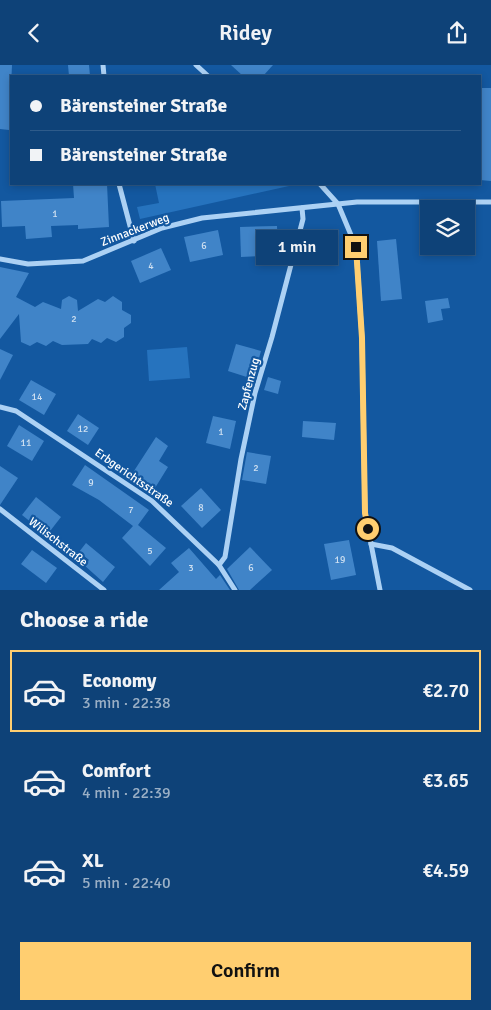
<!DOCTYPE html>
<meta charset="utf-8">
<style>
:root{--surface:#0e4278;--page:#17497d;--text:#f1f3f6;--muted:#9bb0c6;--line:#2e5b8a;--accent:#ffce70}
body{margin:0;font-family:Signika,sans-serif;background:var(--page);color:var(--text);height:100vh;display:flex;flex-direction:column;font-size:19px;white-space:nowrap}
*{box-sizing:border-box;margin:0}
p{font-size:16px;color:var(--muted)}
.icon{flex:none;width:28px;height:28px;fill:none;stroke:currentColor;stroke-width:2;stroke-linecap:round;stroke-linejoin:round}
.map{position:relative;height:525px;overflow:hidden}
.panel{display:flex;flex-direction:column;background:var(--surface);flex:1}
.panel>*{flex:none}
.top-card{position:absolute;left:10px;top:10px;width:471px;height:110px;border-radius:0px;box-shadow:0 2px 8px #0003,0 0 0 1px var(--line);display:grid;align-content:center;height:110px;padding:0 20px;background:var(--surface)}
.controls{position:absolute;left:420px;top:135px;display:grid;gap:10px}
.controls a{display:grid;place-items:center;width:55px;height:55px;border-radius:0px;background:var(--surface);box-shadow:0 2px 8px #0003,0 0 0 1px var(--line);font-size:25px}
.end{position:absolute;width:22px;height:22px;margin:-11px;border:6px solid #ffce70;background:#111;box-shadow:0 0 0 2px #111}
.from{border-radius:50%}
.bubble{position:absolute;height:35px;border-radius:0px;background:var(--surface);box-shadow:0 2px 8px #0003,0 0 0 1px var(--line);font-size:16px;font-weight:600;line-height:35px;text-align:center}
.top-card b{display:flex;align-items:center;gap:18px;height:48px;font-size:19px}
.top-card b+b{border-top:1px solid var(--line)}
.top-card i{width:12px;height:12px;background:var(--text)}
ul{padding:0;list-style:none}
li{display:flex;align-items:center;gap:15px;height:82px;margin:0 10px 8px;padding:0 10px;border:2px solid transparent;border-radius:0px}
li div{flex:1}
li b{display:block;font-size:19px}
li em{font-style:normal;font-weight:600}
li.selected{border-color:var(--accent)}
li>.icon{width:45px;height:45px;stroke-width:1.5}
h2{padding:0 20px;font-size:22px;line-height:60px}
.primary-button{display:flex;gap:10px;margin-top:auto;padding:10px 20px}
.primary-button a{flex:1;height:58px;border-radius:0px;background:var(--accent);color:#111;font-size:20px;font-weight:600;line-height:58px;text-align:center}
header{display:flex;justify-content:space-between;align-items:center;height:65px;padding:0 20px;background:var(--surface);font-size:22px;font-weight:600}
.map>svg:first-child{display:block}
</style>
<header><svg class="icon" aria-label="back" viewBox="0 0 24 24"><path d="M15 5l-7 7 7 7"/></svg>Ridey<svg class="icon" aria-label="share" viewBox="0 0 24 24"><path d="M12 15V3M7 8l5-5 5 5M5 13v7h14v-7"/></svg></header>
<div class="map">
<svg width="491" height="525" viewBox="0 0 491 525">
<rect width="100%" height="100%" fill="#1358a0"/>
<g fill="#2673be">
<path d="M 155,119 L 287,119 L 289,121 L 140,154 L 137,142 L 159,138 Z"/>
<path d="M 187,282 L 190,313 L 149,316 L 147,285 Z"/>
</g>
<g fill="#4084c8">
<path d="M 0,0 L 12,0 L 9,65 L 0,64 Z"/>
<path d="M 68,0 L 89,0 L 90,11 L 69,11 Z"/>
<path d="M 231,0 L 273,0 L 263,11 L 243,11 Z"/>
<path d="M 480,23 L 491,23 L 491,116 L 480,115 Z"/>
<path d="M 73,119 L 107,119 L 109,162 L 78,164 L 78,160 L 51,161 L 52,172 L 26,174 L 25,161 L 2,162 L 1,136 L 74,133 Z"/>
<path d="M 277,161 L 278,190 L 241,192 L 240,162 Z"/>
<path d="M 218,165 L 223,190 L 190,197 L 184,172 Z"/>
<path d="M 396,174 L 402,234 L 381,236 L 377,176 Z"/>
<path d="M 161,183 L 171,205 L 140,218 L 131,196 Z"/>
<path d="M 0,202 L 29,208 L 16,232 L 35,242 L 43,237 L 61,244 L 62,235 L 69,231 L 77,235 L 78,246 L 98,234 L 105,237 L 113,231 L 122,237 L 122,245 L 131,250 L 131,258 L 124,263 L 124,272 L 116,277 L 107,273 L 101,278 L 92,274 L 88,279 L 62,280 L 53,276 L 46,281 L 37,277 L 30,281 L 21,277 L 19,249 L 0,274 Z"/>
<path d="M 448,233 L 450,243 L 441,244 L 443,255 L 428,258 L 425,236 Z"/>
<path d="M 236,279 L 261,286 L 253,314 L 228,306 Z"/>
<path d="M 0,284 L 13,290 L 0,315 Z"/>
<path d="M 268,312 L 281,316 L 278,329 L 264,325 Z"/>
<path d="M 31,315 L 56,329 L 44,350 L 19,335 Z"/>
<path d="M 78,349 L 99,363 L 88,380 L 67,366 Z"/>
<path d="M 213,351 L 236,356 L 230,384 L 206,378 Z"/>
<path d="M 303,356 L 336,358 L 334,375 L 302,372 Z"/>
<path d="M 19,360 L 44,376 L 32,396 L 7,381 Z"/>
<path d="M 156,372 L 168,381 L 159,396 L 168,402 L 155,423 L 132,409 Z"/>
<path d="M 247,387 L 271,391 L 266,419 L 242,415 Z"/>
<path d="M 85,400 L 149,445 L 138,460 L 166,483 L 150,501 L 122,473 L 133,461 L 99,435 L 72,420 Z"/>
<path d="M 0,401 L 18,413 L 0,440 Z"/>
<path d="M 201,423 L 221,445 L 202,463 L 181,441 Z"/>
<path d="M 36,432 L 61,452 L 47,470 L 22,450 Z"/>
<path d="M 349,475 L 356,510 L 331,515 L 324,479 Z"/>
<path d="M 86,478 L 115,502 L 103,517 L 84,500 L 89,495 L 79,487 Z"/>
<path d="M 250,482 L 272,505 L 250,525 L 239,525 L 227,504 Z"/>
<path d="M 189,483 L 216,514 L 220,510 L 230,525 L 159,525 L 179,507 L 171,498 Z"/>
<path d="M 32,485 L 57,503 L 46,518 L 21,499 Z"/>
</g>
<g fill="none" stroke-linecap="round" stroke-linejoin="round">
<g stroke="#acd1f4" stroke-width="5">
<path d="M 103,0 L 104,11"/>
<path d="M 196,0 L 208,11"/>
<path d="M 119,119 L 134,176"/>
<path d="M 320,119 L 338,139 L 356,182 L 362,273 L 365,448 L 380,525"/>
<path d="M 0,194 L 28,199 L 83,196 L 162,163 L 202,153 L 357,137 L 491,137"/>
<path d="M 0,342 L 16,346 L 152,436 L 219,500 L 235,525"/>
<path d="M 0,444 L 104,525"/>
<path d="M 371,479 L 392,483 L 470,525"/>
<path d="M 219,500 L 225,492 L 241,394 L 255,328 L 272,272 L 303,154 L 302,143"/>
</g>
</g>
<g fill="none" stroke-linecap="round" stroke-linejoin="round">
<path stroke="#ffce70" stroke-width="6" d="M 356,182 L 362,273 L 365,448 L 368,464"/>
</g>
<g text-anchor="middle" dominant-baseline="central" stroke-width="4.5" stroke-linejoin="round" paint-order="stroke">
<g font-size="10" fill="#cfe0f1">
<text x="55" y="149">1</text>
<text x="204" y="181">6</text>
<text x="151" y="201">4</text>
<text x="74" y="254">2</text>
<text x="37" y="332">14</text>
<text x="83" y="364">12</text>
<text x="221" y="367">1</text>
<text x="26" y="378">11</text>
<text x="256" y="403">2</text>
<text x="91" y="418">9</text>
<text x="201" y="443">8</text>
<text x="131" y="445">7</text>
<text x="150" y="486">5</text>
<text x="340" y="495">19</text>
<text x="191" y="503">3</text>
<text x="251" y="503">6</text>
</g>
<g font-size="12" fill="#fff" stroke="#1358a0">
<text transform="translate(135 165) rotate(-21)">Zinnackerweg</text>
<text transform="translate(249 319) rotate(-75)">Zapfenzug</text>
<text transform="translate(134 413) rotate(35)">Erbgerichtsstraße</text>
<text transform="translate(58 477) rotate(38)">Wilischstraße</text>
</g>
</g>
</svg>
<div class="controls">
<a><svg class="icon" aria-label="layers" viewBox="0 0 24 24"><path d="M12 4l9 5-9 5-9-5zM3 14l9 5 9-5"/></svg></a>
</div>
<i class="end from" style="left:368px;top:464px"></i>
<i class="end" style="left:356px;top:182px"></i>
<div class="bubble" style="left:256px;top:165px;width:82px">1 min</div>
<div class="top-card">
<b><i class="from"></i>Bärensteiner Straße</b>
<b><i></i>Bärensteiner Straße</b>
</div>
</div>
<section class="panel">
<h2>Choose a ride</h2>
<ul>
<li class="selected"><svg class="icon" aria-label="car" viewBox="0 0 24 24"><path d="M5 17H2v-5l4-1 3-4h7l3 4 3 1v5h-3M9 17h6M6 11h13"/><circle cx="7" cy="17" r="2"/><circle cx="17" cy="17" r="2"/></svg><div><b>Economy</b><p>3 min · 22:38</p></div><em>€2.70</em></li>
<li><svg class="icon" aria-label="car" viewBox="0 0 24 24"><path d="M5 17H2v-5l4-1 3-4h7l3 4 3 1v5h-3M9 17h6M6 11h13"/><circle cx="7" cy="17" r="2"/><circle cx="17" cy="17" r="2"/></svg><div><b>Comfort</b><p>4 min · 22:39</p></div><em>€3.65</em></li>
<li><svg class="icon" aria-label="car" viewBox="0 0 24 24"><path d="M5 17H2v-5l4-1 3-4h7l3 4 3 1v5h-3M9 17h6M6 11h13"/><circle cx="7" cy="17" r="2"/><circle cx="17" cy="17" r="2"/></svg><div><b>XL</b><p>5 min · 22:40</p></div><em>€4.59</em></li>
</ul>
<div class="primary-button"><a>Confirm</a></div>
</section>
